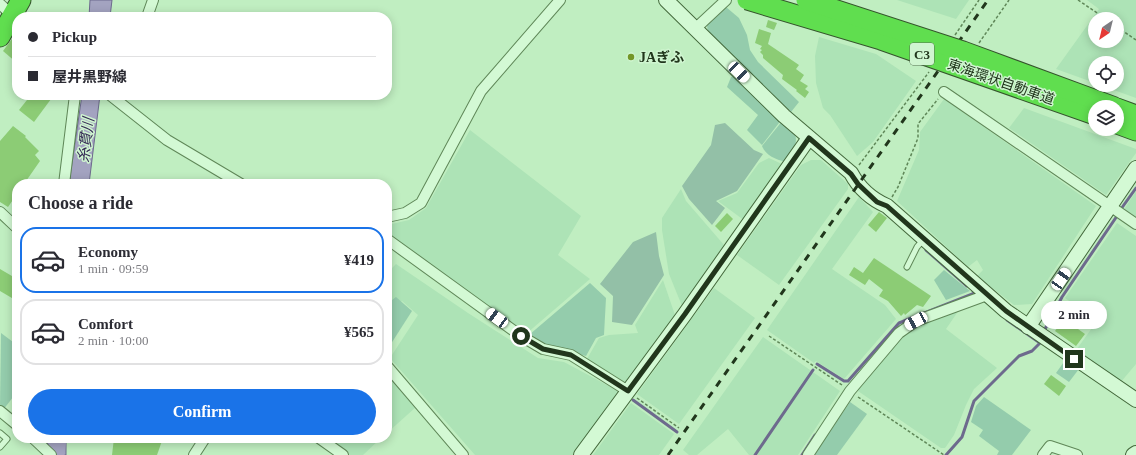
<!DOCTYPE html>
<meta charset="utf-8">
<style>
:root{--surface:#fff;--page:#f7f7f7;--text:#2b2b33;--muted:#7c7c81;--line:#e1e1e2;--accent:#1a73e8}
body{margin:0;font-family:"Times New Roman","Noto Sans JP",serif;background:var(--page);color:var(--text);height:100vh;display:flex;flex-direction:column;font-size:15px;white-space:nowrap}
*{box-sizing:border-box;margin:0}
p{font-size:13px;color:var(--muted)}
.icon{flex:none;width:22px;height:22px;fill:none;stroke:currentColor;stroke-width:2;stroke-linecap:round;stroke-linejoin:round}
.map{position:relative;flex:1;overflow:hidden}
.side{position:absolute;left:12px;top:179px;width:380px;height:264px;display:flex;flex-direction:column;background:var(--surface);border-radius:16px;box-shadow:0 2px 10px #0003}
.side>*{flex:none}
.guide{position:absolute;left:12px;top:12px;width:380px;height:88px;border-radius:16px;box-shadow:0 2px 10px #0003;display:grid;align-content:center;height:88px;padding:0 16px;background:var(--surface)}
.needle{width:26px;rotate:215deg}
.buttons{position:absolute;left:1088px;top:12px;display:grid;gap:8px}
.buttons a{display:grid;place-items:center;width:36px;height:36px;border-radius:50%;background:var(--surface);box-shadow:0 2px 10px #0003;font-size:20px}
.end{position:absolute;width:18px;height:18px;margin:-9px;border:5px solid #21361c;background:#fff;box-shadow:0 0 0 2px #fff}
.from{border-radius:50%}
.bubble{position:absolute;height:28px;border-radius:14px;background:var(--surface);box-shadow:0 2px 10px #0003;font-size:13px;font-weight:700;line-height:28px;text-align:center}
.car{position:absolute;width:12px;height:24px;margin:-12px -6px;border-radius:5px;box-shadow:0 0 3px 1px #0007;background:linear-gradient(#fff 24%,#345 0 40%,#fff 0 76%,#345 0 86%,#fff 0)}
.guide b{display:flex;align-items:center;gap:14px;height:38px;font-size:15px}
.guide b+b{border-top:1px solid var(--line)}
.guide i{width:10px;height:10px;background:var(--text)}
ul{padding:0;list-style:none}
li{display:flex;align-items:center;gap:12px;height:66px;margin:0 8px 6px;padding:0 8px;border:2px solid var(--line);border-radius:16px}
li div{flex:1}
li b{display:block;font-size:15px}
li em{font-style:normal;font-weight:700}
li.current{border-color:var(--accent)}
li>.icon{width:36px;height:36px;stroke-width:1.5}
h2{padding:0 16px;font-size:18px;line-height:48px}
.action{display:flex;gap:8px;margin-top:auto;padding:8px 16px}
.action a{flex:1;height:46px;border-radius:24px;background:var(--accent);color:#fff;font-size:16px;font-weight:700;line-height:46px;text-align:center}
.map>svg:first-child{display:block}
</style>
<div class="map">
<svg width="1136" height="455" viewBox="0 0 1136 455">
<rect width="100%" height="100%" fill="#c0eec1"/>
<g fill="#ade3b6" fill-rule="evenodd">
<path d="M 897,0 L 969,0 L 956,19 Z"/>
<path d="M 1087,0 L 1136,0 L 1136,98 L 1100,85 L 1117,85 L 1117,63 L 1095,63 L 1095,83 L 1056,69 L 1099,9 ZM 1095,19 L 1117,19 L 1117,41 L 1095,41 Z"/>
<path d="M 819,37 L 876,54 L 916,81 L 873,142 L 857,156 L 830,115 L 823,108 L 816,83 L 815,56 Z"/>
<path d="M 944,99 L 1096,206 L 1032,304 L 1014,305 L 977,276 L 983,270 L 977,260 L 968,267 L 897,201 L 919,150 L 920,132 Z"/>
<path d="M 1024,108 L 1136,149 L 1136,153 L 1106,195 L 1009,128 Z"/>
<path d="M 470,130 L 581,216 L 558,255 L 590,279 L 526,334 L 387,234 L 387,225 L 409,220 L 426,208 Z"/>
<path d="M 769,158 L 784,165 L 745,221 L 718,201 L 737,193 L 759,163 Z"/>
<path d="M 811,160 L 821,160 L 848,184 L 848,189 L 779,285 L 737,255 L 801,165 Z"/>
<path d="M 681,189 L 686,201 L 724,245 L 682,306 L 669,274 L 662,230 L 662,218 Z"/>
<path d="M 1136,191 L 1136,219 L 1123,211 Z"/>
<path d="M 859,197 L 873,212 L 832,269 L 885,305 L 896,319 L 844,379 L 816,361 L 814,363 L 767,330 Z"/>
<path d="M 1117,223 L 1136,236 L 1136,364 L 1120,383 L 1074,353 L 1097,321 L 1065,298 Z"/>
<path d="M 396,264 L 468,313 L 538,358 L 564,362 L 620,392 L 573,455 L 475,455 L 390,358 L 418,315 L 402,301 L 392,309 L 387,305 L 387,273 Z"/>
<path d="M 663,280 L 676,318 L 628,385 L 587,359 L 599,338 L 609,335 L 638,333 L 635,325 Z"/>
<path d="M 714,288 L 755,318 L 679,424 L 637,394 Z"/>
<path d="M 959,310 L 946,329 L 997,368 L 974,389 L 966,405 L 954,435 L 945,448 L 941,448 L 858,391 L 859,387 L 904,331 L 911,327 Z"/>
<path d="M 763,337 L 840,391 L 798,455 L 749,455 L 728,429 L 697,455 L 689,455 L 683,450 Z"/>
<path d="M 387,372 L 416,407 L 387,433 Z"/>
<path d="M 631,403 L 674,434 L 659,455 L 593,455 Z"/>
<path d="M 326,438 L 381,438 L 363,455 L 350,455 Z"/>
</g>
<g fill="#94ccac">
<path d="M 726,7 L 739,18 L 747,35 L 750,50 L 758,62 L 799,102 L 791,112 L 708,34 L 707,25 Z"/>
<path d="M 734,76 L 782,119 L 762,145 L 747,130 L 758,115 L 727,87 L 731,77 Z"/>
<path d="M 783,120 C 801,136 799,143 785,162 C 776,159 766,156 762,146 Z"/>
<path d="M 944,270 L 970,291 L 946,300 L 934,280 Z"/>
<path d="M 590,283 L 606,298 L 604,335 L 596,338 L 586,356 L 545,345 L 529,335 Z"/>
<path d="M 396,297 L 412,311 L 387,350 L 387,304 Z"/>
<path d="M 1,333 L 17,345 L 17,392 L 3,410 L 0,407 Z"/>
<path d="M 1066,359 L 1079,369 L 1069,382 L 1056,373 Z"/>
<path d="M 984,397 L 1031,430 L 1012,455 L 997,455 L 999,451 L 979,436 L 983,430 L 971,422 L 976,406 Z"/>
<path d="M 850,402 L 867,414 L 837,455 L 814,455 Z"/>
</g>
<g fill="#93c0a7">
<path d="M 725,123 L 754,150 L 763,154 L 737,191 L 716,201 L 725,208 L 712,225 L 689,199 L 682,186 L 711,145 L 715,125 Z"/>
<path d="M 656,232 L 659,256 L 664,275 L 632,325 L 612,322 L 613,296 L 600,284 L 633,242 Z"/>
</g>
<g fill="#a3a3c0" stroke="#6d6a8d">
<path d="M 90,0 L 112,0 L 110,17 L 89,17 Z"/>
<path d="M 82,95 L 100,95 L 89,184 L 69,184 Z"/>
<path d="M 47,438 L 66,438 L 66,455 L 60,455 L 47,443 Z"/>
</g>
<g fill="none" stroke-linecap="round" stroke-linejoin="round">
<g stroke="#6d6a8d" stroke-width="3">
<path d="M 1121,209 L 1136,188"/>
<path d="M 926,250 L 967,286"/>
<path d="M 1044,331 L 1062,297 L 1117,216"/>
<path d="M 817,364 L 844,381 L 848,381 L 899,323 L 975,293 L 973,291"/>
<path d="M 633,400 L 677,432"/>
<path d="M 755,455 L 813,370"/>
<path d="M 802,455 L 815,435"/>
<path d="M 946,455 L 962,437 L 974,401 L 1019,356 L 1032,351 L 1040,343 L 1007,320"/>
</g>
<path stroke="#a3a3c0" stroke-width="17" d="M 56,455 L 58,438"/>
</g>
<g fill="#8ccc75">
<path d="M 768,20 L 777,23 L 774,30 L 766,27 Z"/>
<path d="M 759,29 L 771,33 L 768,44 L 799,65 L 796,69 L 804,75 L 800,81 L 808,86 L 805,89 L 809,92 L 805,98 L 796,91 L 797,90 L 782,79 L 783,75 L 763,58 L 763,55 L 760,52 L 762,50 L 760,49 L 762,46 L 755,43 Z"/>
<path d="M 17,32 L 17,63 L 3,51 Z"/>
<path d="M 31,95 L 54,95 L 34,122 L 19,110 Z"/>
<path d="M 13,126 L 26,136 L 25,137 L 39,151 L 35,155 L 40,161 L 24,184 L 17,184 L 17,194 L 8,207 L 0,202 L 0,141 Z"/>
<path d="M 879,212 L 887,218 L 876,232 L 868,225 Z"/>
<path d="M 727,213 L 733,219 L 721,232 L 715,226 Z"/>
<path d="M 874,258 L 931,296 L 923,307 L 917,305 L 905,315 L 904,313 L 901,316 L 888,301 L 879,296 L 883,290 L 869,279 L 865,285 L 849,275 L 854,267 L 863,273 Z"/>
<path d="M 0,269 L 17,279 L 17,301 L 0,291 Z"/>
<path d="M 1063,304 L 1071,310 L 1064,319 L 1085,334 L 1076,346 L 1055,331 L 1058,327 L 1050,321 Z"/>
<path d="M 1051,375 L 1066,386 L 1059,396 L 1044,384 Z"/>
<path d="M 114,438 L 163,438 L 157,455 L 112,455 Z"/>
</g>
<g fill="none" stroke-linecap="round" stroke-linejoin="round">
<g stroke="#5f8758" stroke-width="7">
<g id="lane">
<path d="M 907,267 L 917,247 L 923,240"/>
<path d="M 0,433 L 7,439 L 0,447"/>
</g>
</g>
<g stroke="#5f8758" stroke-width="12">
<g id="street">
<path d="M 0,4 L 15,18"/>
<path d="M 147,17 L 153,0"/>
<path d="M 695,29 L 726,0"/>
<path d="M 944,92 L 1136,224"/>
<path d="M 110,95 L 167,140 L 241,184"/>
<path d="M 64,184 L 75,95"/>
<path d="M 0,212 L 17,228"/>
<path d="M 387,217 L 405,213 L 421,203 L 481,91 L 560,0"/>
<path d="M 387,239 L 521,336 L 543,349 L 571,355 L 628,391"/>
<path d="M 387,366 L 463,455"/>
<path d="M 0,411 L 17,425"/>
<path d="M 33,438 L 51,455"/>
<path d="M 319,438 L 343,455"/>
<path d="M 194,455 L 205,438"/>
<path d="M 808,455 L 850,391 L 899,333 L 916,321 L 987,295"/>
<path d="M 1043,455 L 1050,446 L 1077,455"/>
</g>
</g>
<g stroke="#43683b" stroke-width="16">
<g id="secondary">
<path d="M 666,0 L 784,116 L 851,173 C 859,188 871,199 887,206 L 1006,311 L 1136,400"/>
<path d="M 1028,327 L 1136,168"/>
<path d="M 581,455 L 685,314 L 809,138"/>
<path d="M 1133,455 L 1136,453"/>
</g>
</g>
<g stroke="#35542c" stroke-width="21">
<g id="highway">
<path d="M 0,37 L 21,0"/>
<path d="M 1117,108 L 1136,115"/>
<path d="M 1117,124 L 1136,131"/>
</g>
</g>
<g stroke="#5f8758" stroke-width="1.5" stroke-dasharray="3 2" stroke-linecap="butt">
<path d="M 1078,0 L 1106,19"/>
<path d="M 1117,27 L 1136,40"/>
<path d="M 955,35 L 979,0"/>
<path d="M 979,43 L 1009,0"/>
<path d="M 859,165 L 929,72"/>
<path d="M 892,197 L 898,187 L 918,138 L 918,124 L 938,99"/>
<path d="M 769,336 L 842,385"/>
<path d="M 858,397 L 944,455"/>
<path d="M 637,398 L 679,428"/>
</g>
<use href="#lane" stroke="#d3f9d4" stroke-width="5"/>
<use href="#street" stroke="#d3f9d4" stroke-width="10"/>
<use href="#secondary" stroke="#d3f9d4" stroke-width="14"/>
<use href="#highway" stroke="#60de4f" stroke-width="19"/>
<path stroke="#21361c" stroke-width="3" stroke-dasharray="7 7" stroke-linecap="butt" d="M 668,455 L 988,0"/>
<g stroke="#35542c" stroke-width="21" stroke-linecap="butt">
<g id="highway-bridge">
<path d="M 747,0 L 881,40 L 1095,115"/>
<path d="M 806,0 L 963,51 L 1115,107"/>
</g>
</g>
<use href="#highway-bridge" stroke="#60de4f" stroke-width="19"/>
</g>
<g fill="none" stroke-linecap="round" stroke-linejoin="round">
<path stroke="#21361c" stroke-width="5" d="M 521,336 L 543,349 L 571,355 L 628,391 L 685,314 L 809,138 L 851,174 L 858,184 L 877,202 L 887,206 L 1006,311 L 1074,359"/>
</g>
<circle fill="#739628" stroke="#cff5d0" stroke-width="1.5" cx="631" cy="57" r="4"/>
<g text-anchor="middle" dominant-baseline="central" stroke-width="3" stroke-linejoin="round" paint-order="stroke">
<rect fill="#cff5d0" stroke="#556f52" stroke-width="1" x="910" y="43" width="24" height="22" rx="3"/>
<g font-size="13" font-weight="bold" fill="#21361c">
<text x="922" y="54">C3</text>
</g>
<g font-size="14" font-weight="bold" fill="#21361c" stroke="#cff5d0" text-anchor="start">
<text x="639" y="57">JAぎふ</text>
</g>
<g font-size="14" fill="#21361c" stroke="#cff5d0">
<text transform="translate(1001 82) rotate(19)">東海環状自動車道</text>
</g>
<g font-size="15" font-style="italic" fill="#362b56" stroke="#cff5d0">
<text transform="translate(86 140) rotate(-83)">糸貫川</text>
</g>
</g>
</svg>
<div class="buttons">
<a><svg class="needle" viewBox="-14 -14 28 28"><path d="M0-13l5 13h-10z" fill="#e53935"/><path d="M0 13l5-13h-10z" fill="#7c7c81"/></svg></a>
<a><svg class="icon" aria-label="locate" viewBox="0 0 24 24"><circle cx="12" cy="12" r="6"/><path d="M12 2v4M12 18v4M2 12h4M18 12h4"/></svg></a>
<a><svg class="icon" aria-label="layers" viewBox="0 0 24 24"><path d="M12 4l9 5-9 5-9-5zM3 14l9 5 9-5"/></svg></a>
</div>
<i class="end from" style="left:521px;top:336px"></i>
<i class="end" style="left:1074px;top:359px"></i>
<div class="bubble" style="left:1041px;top:301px;width:66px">2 min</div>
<i class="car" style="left:739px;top:72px;rotate:134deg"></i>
<i class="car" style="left:1061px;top:279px;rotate:34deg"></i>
<i class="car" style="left:497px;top:318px;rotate:306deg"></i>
<i class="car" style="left:916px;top:321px;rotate:242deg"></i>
<div class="guide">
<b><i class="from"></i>Pickup</b>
<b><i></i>屋井黒野線</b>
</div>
<section class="side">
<h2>Choose a ride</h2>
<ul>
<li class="current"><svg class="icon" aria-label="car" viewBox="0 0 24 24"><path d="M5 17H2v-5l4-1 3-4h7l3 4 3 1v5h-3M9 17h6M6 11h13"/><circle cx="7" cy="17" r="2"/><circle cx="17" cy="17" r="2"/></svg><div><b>Economy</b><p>1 min · 09:59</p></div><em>¥419</em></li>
<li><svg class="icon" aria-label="car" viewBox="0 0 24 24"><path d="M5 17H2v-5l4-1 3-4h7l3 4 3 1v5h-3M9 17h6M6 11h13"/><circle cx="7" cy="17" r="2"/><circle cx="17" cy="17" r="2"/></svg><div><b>Comfort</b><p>2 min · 10:00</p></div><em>¥565</em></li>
</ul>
<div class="action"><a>Confirm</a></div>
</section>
</div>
